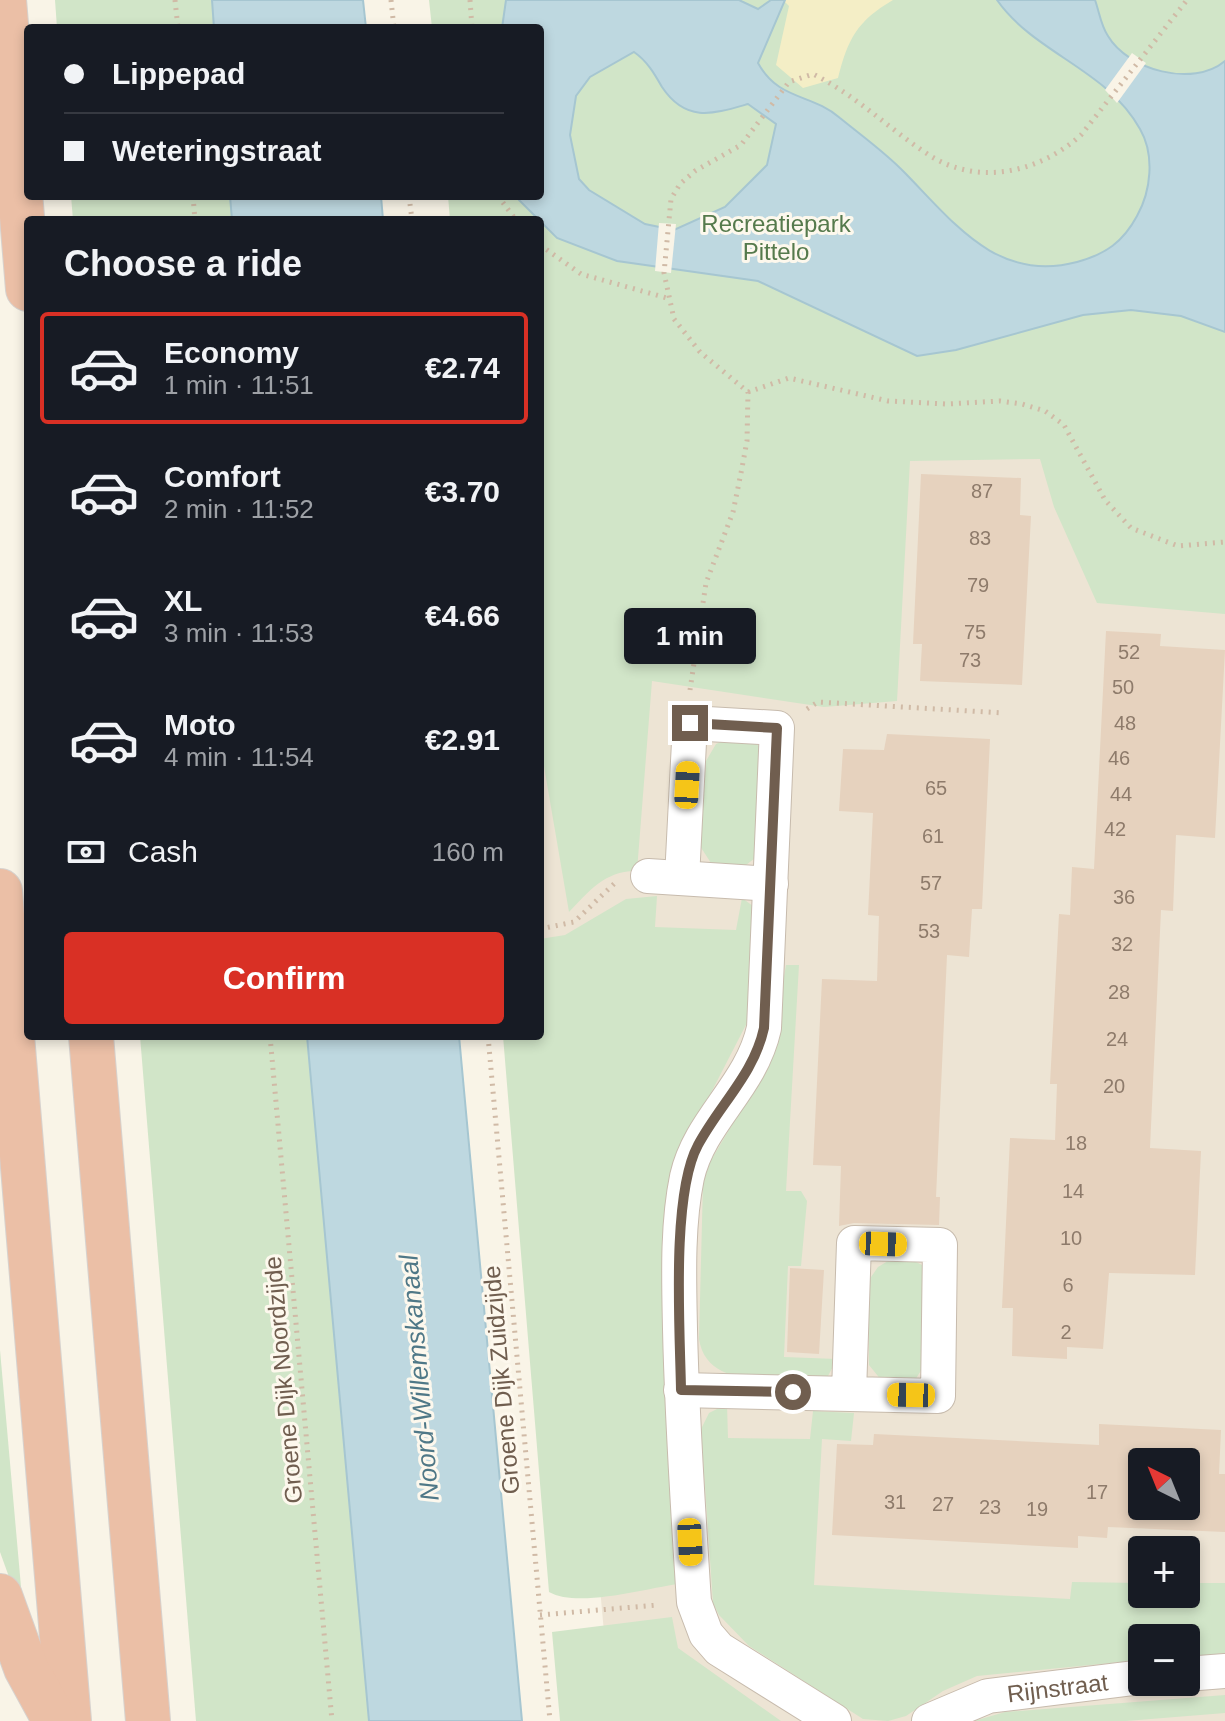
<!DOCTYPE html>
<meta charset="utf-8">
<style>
:root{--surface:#171b24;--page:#242831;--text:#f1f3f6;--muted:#9ea1a6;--line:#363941;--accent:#d93025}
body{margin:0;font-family:Arial,sans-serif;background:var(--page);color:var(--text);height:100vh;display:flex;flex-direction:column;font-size:30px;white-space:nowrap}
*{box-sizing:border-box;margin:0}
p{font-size:26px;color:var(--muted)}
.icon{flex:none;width:44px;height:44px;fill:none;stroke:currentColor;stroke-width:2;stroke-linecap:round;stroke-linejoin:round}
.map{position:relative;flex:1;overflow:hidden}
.sheet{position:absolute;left:24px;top:216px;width:520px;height:824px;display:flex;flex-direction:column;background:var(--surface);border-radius:8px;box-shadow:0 4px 12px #0003}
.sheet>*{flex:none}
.banner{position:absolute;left:24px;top:24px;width:520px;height:176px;border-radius:8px;box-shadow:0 4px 12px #0003;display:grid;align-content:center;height:176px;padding:0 40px;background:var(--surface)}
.needle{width:52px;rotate:317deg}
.tools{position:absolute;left:1128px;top:1448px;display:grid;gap:16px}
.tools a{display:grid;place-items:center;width:72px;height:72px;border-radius:8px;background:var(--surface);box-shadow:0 4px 12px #0003;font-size:40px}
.end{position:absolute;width:36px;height:36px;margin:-18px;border:10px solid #705e4f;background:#fff;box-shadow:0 0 0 4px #fff}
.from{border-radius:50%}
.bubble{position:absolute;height:56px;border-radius:8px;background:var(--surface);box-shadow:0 4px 12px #0003;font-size:26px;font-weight:700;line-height:56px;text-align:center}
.car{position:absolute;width:24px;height:48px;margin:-24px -12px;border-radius:10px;box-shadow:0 0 6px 2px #0007;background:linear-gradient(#f5c518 24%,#345 0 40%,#f5c518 0 76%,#345 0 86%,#f5c518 0)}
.banner b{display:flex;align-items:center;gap:28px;height:76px;font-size:30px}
.banner b+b{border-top:2px solid var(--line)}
.banner i{width:20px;height:20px;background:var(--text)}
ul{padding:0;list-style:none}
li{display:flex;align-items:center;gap:24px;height:112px;margin:0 16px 12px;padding:0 24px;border:4px solid transparent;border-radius:8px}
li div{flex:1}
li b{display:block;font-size:30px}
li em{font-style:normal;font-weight:700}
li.active{border-color:var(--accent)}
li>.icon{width:72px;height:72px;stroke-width:1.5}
h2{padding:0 40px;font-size:36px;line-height:96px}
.pay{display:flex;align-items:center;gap:20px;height:88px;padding:0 40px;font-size:30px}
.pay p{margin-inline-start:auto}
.button{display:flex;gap:16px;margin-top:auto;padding:16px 40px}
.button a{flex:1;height:92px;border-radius:8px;background:var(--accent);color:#fff;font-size:32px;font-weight:700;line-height:92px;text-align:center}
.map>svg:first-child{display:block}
</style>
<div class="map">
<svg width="1225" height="1721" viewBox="0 0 1225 1721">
<rect width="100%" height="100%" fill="#f9f4e7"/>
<path fill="#ede4d4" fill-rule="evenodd" d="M 1225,0 L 1225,1721 L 612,1721 L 540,922 L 540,28 ZM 1142,1462 L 1186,1462 L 1186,1506 L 1142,1506 ZM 1142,1550 L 1186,1550 L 1186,1594 L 1142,1594 ZM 1142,1638 L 1186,1638 L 1186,1682 L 1142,1682 Z"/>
<g fill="#d1e5c8">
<path d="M 55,0 L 212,0 L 214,28 L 57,28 Z"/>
<path d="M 429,0 L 1225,0 L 1225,614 L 1097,603 L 1054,507 L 1040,459 L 910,461 L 897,701 L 824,707 L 652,681 L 637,871 C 606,870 589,891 569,912 L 540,743 L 540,220 L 450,220 L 448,196 L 540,196 L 540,28 L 432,28 Z"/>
<path d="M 71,196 L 230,196 L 232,220 L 73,220 Z"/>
<path d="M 725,740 L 752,741 L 760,747 L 759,855 L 746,865 L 711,863 L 700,846 L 706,761 L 716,744 Z"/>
<path d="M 657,896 L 655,927 L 736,930 L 742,898 L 757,909 L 750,1017 L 680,1153 L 685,1583 C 649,1587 579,1609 549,1592 L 503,1036 L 540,1036 L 540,939 L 565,935 L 626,899 Z"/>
<path d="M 786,965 L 799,965 L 786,1191 L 801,1191 L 807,1201 L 801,1266 L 788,1266 L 784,1357 L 837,1359 L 828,1376 L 817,1380 C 778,1378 707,1391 699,1339 L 703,1183 L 710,1162 L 769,1062 Z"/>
<path d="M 140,1036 L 307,1036 L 369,1721 L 196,1721 Z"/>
<path d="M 888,1261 L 914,1261 L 926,1267 L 922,1369 L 915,1380 L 882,1381 L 869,1365 L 869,1280 L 878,1267 Z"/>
<path d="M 0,1350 L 22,1598 L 17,1599 L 0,1552 Z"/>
<path d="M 727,1404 L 728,1438 L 810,1439 L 813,1411 L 854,1413 L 851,1441 L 822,1439 L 814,1585 L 1070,1599 L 1072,1582 L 1142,1583 L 1142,1594 L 1186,1594 L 1186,1583 L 1225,1583 L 1225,1653 L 1186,1657 L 1186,1638 L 1142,1638 L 1142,1660 L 977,1676 L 943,1691 L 906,1716 L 888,1721 L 863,1719 L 749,1646 L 719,1615 L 713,1603 L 701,1429 L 709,1413 Z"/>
<path d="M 672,1617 L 678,1648 L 781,1721 L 560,1721 L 552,1632 Z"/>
<path d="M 1225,1695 L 1225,1713 L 1126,1721 L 974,1721 L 1005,1712 Z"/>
</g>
<path fill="#f4eec6" d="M 783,0 L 893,0 C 857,21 848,39 838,78 L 803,88 L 776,65 L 789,6 Z"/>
<g fill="#bed8e0" stroke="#a6c6d1" stroke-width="2" fill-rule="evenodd">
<path d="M 212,0 L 363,0 L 366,28 L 214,28 Z"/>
<path d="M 506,0 L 739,0 L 758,9 L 771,0 L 785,0 L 758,63 C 779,101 811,93 840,118 C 862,136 886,153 905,173 C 955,224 998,283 1077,262 C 1106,254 1123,242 1137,216 C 1151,191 1155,155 1140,129 C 1107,69 1035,54 997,0 L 1095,0 C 1099,11 1101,26 1108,36 C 1128,70 1193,88 1225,61 L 1225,332 L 1181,316 L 1131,310 L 1083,315 L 956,350 L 917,356 L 758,281 L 617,261 L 557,238 L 515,196 L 540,196 L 540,28 L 502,28 ZM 634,52 C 647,61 654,73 662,87 C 686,123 713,114 748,104 L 776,124 L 767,165 L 725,207 L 674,230 L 645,224 L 589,190 L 579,179 L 570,135 L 576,96 L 590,77 Z"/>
<path d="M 230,196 L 381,196 L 383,220 L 232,220 Z"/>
<path d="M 307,1036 L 459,1036 L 522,1721 L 369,1721 Z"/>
</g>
<g fill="#f9f4e7">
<path d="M 1132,53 L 1146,63 L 1117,103 L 1105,90 Z"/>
<path d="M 659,223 L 676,224 L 671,273 L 655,271 Z"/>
</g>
<g fill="#e6d2be" fill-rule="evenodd">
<path d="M 921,474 L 1021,478 L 1020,515 L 1031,516 L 1022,685 L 920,681 L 922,644 L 913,644 Z"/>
<path d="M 1106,631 L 1161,634 L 1160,646 L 1225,650 L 1215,838 L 1176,835 L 1173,911 L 1161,910 L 1150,1148 L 1201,1151 L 1195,1275 L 1109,1273 L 1103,1349 L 1067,1347 L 1067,1359 L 1012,1356 L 1013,1308 L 1002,1308 L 1010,1138 L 1055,1140 L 1057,1084 L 1050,1084 L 1059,914 L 1070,915 L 1072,867 L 1094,869 Z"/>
<path d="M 887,734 L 990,739 L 982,909 L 972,909 L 969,957 L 947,955 L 936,1197 L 940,1197 L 939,1225 L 854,1223 L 839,1226 L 841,1166 L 813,1165 L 822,979 L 877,981 L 879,916 L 868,915 L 873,813 L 839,811 L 843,749 L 884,750 Z"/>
<path d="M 790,1268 L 824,1270 L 819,1354 L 787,1352 Z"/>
<path d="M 1099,1424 L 1221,1430 L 1219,1474 L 1225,1474 L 1225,1532 L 1108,1527 L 1107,1538 L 1078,1536 L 1078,1548 L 832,1535 L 837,1444 L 873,1445 L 874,1434 L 1099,1445 ZM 1142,1462 L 1186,1462 L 1186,1506 L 1142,1506 Z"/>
</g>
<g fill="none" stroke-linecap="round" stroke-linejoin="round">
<g stroke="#c7bbad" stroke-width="36">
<g id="minor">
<path d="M 648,876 L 771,884"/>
<path d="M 682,878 L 690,723 L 777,728 L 764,1028 C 751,1087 700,1120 687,1177 C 677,1225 679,1280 680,1329 C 682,1420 688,1511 694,1602 L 706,1634 L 719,1649 L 834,1721"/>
<path d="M 681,1390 L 938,1396 L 940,1245 L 854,1243 L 849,1393"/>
<path d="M 1186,1674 L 1225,1671"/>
<path id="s1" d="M 929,1721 L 988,1696 L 1142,1677"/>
</g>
</g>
<g stroke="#d7d2ce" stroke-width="46">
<g id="motorway">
<path d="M 4,0 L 28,289"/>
<path d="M 0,891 L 69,1721"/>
<path d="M 91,1036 L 148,1721"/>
<path d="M 0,1596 L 26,1668 L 55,1721"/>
</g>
</g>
<g stroke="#d0baa6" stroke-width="5" stroke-dasharray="2 6" stroke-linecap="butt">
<path d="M 175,0 L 178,28"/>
<path d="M 391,0 L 394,28"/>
<path d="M 470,0 L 472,28"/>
<path d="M 193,196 L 195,220"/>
<path d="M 409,196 L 412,220"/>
<path d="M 498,196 L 516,220"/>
<path d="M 540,245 L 581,274 L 667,298"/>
<path d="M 748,392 L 789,378 L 888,401 L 947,404 L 1000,401 L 1022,404 L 1045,411 L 1064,425 L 1105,500 L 1131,528 L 1178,546 L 1225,542"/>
<path d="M 690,690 L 706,583 L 733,512 L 741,473 L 747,441 L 748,392 L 700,352 L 674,319 L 664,273 L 671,199 L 680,184 L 695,171 L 741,145 L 789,82 L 813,74 C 857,96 889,129 929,155 C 979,187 1040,172 1081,135 L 1187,0"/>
<path d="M 807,709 L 818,702 L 1004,713"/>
<path d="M 540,929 L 574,922 L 616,882"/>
<path d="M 270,1036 L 332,1721"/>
<path d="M 488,1036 L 550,1721"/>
<path d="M 540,1615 L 658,1605"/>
</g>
<use href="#minor" stroke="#fff" stroke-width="34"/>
<use href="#motorway" stroke="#ebbfa6" stroke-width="44"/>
</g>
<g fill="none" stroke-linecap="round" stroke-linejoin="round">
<path stroke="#705e4f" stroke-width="10" d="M 690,723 L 777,728 L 764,1028 C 754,1074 720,1104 698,1145 C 671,1195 680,1330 681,1390 L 793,1392"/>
</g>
<g text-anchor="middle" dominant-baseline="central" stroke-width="6" stroke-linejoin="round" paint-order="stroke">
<g font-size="20" fill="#8e7b6b">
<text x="982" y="491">87</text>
<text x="980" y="538">83</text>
<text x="978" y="585">79</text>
<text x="975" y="632">75</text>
<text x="1129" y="652">52</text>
<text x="970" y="660">73</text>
<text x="1123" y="687">50</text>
<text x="1125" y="723">48</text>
<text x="1119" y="758">46</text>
<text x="936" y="788">65</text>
<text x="1121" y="794">44</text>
<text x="1115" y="829">42</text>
<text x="933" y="836">61</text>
<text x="931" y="883">57</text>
<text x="1124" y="897">36</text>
<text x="929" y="931">53</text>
<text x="1122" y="944">32</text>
<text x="1119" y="992">28</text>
<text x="1117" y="1039">24</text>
<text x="1114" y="1086">20</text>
<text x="1076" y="1143">18</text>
<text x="1073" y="1191">14</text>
<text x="1071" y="1238">10</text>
<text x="1068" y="1285">6</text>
<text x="1066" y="1332">2</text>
<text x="1097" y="1492">17</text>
<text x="895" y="1502">31</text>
<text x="943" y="1504">27</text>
<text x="990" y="1507">23</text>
<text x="1037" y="1509">19</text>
</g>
<g font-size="24" fill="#557a4c" stroke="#fdf8ed">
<text x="776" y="223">Recreatiepark<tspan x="776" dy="28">Pittelo</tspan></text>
</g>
<g font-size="24" fill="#705e4f" stroke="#fdf8ed">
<text transform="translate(283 1380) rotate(-95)">Groene Dijk Noordzijde</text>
<text transform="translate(501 1380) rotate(-95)">Groene Dijk Zuidzijde</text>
<text stroke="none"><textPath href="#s1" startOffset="134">Rijnstraat</textPath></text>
</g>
<g font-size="26" font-style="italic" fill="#4f7887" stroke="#fdf8ed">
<text transform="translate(419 1378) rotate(-95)">Noord-Willemskanaal</text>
</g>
</g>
</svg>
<div class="tools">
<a><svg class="needle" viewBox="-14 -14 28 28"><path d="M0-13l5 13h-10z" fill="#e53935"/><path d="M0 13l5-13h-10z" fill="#9ea1a6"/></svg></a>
<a>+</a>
<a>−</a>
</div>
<i class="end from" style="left:793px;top:1392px"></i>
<i class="end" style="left:690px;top:723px"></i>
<div class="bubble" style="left:624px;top:608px;width:132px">1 min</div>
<i class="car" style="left:687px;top:785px;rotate:3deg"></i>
<i class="car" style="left:883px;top:1244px;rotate:92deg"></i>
<i class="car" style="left:911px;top:1395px;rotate:271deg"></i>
<i class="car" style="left:690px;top:1542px;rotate:177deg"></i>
<div class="banner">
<b><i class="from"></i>Lippepad</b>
<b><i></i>Weteringstraat</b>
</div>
<section class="sheet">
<h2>Choose a ride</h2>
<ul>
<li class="active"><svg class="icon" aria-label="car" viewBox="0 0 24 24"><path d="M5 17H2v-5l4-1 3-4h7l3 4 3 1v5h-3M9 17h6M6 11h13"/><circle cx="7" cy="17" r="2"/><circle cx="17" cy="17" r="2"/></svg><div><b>Economy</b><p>1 min · 11:51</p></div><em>€2.74</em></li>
<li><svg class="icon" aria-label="car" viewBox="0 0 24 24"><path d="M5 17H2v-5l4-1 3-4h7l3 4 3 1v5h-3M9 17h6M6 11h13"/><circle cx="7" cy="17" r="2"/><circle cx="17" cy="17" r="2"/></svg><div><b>Comfort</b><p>2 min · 11:52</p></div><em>€3.70</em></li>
<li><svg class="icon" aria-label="car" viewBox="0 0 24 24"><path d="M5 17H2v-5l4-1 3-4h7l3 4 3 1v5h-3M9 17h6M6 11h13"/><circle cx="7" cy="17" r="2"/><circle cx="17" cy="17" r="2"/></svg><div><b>XL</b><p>3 min · 11:53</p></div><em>€4.66</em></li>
<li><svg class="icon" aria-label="car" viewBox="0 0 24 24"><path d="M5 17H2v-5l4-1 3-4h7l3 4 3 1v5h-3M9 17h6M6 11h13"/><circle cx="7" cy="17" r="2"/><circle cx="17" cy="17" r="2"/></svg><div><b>Moto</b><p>4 min · 11:54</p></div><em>€2.91</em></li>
</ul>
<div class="pay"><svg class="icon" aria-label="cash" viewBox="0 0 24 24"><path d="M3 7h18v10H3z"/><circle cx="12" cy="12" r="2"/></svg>Cash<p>160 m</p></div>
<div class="button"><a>Confirm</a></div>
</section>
</div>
